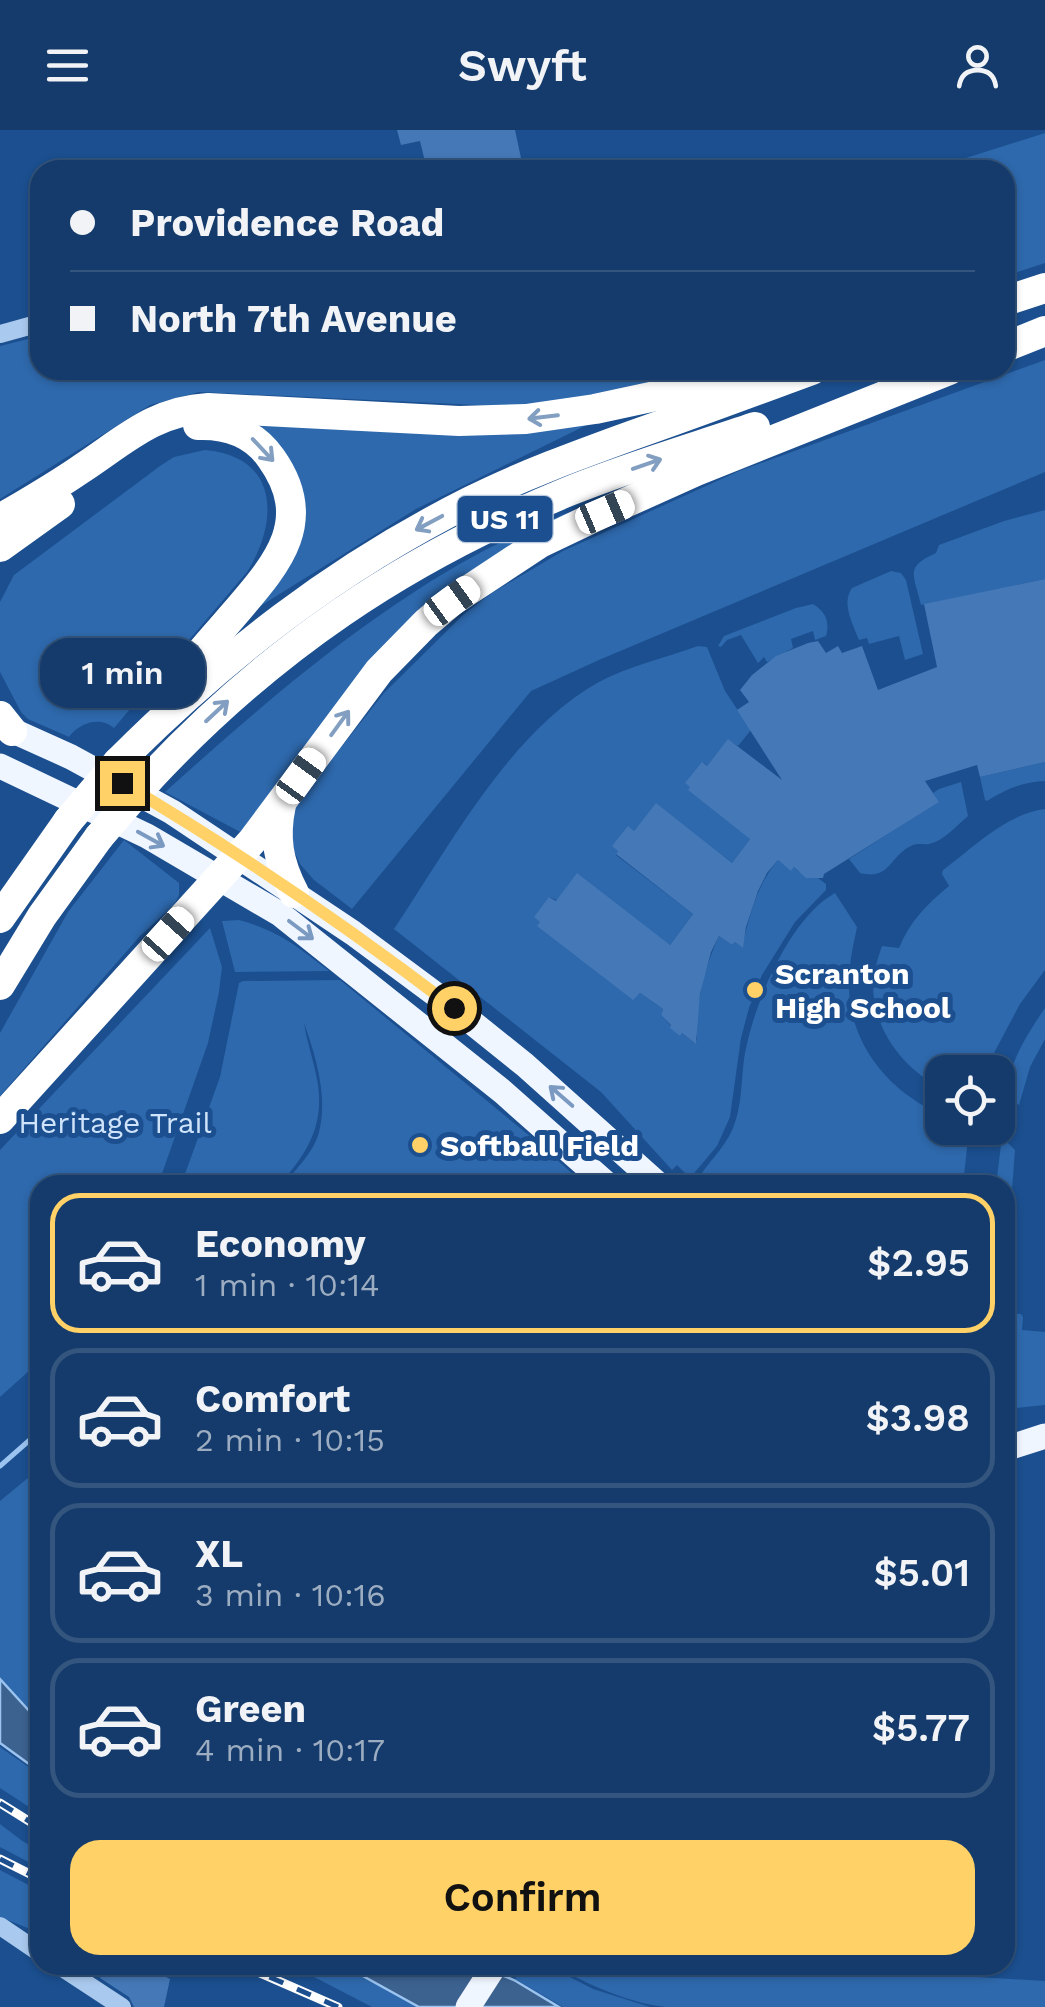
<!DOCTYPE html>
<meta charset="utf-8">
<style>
:root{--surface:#143b6b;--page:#214673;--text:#f1f3f6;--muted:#9dadc1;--line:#33557e;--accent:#ffd166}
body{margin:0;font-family:"Work Sans",sans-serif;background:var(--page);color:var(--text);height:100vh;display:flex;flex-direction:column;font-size:38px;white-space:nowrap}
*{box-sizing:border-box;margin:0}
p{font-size:32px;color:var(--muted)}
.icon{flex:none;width:55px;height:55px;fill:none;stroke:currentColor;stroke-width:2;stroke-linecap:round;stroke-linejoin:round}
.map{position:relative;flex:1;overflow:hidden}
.side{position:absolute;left:30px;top:1045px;width:985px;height:800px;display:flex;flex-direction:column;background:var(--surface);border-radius:30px;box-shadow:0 2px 8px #0004,0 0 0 2px var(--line)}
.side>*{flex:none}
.banner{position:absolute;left:30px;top:30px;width:985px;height:220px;border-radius:30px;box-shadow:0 2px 8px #0004,0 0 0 2px var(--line);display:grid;align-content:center;height:220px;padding:0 40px;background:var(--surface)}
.tools{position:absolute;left:925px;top:925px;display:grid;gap:20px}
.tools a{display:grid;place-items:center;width:90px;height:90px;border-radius:20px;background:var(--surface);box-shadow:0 2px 8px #0004,0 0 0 2px var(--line);font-size:50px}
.end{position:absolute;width:45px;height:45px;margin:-22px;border:12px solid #ffd166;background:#111;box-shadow:0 0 0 5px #111}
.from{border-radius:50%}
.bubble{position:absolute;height:70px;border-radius:30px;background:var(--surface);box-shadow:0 2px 8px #0004,0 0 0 2px var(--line);font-size:32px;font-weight:600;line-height:70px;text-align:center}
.car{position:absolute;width:30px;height:60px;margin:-30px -15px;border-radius:12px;box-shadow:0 0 8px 2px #0007;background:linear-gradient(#fff 24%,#345 0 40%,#fff 0 76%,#345 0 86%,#fff 0)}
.banner b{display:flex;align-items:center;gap:35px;height:95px;font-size:38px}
.banner b+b{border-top:2px solid var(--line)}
.banner i{width:25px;height:25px;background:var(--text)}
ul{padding:18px 0 0;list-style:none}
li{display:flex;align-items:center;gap:30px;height:140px;margin:0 20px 15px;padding:0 20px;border:5px solid var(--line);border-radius:30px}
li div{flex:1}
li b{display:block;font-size:38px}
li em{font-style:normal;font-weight:600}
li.active{border-color:var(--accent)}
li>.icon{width:90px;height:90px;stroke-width:1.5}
.button{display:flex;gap:20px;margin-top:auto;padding:20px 40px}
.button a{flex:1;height:115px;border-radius:30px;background:var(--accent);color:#111;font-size:40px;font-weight:600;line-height:115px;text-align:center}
header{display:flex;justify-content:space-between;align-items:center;height:130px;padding:0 40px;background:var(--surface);font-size:45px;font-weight:600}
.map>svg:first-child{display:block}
</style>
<header><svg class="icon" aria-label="menu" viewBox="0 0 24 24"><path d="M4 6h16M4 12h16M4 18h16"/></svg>Swyft<svg class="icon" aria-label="person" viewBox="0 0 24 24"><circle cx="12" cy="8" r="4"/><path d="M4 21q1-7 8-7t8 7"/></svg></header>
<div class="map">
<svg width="1045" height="1877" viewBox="0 0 1045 1877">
<rect width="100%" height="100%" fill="#1b4f8f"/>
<g fill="#2e69ad">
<path d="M 1045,3 L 1045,133 L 1005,146 L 1005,40 L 928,40 Z"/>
<path d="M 40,206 L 40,240 L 708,240 L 601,266 L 523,277 L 199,262 L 150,275 L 0,369 L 0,216 Z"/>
<path d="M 1045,230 L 1045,342 L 599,530 L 531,561 L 352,779 L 314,750 L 300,734 L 291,714 L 295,676 L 384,563 L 464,484 L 492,463 L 563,421 L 739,341 Z"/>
<path d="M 599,289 L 416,379 L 254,480 L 295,427 L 306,392 L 302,363 L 250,294 Z"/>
<path d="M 205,320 C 278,326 280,390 247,442 L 114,598 C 100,586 79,593 69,607 L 28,589 L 21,582 L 0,542 L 0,472 L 14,445 L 160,336 L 174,327 Z"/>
<path d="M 1045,380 L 1045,449 L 921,475 C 914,445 904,437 936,423 L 939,415 L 1004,391 Z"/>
<path d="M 579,381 L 521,413 L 244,704 L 165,662 C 262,575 360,489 474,426 C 503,410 535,398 564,384 Z"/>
<path d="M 891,441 L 901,443 L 906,450 L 923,524 L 905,530 L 899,506 L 869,514 L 867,508 L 859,510 C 853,494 841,473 852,458 Z"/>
<path d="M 813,474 C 826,482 830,492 826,506 L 815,510 L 813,501 L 791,509 L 793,518 L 767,532 L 764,527 L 758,533 L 741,505 L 727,510 L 721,517 L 718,516 L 724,506 L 796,478 Z"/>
<path d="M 698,516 L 707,517 L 725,561 L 751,600 L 738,616 L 728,610 L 707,636 L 703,632 L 750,709 L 732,733 L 656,674 L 634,701 L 628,697 L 616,725 L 693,784 L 670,815 L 549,767 L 633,869 L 640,863 L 663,879 L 661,885 L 680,906 L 682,903 L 695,913 L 697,910 C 695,875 704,838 719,806 L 732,815 L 735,812 L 742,817 C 750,785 756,756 778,730 L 791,740 L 794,737 L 799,742 L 808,726 L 818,748 L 826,754 L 826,760 L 795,792 L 762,845 L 749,878 L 741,908 L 730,987 L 717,1016 L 690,1048 L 677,1035 L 672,1040 L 601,962 L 394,799 C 449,717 510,602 597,553 C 628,536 665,528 698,516 Z"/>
<path d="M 1045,632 L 1045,651 C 1023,652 1006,659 987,671 L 985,670 L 980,647 Z"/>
<path d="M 961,652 L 968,686 C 957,695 944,711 929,714 C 923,715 920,713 913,715 C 890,724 891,751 860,743 L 849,729 L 938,672 L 933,663 L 939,659 Z"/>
<path d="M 1045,679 L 1045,840 L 1020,874 L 994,923 L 987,942 L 942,942 L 942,958 C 904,940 873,900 873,855 C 873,842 878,828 882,816 L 899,818 C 910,791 927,774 949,756 L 942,744 L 943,740 C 974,717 1006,684 1045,679 Z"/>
<path d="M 124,710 L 179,753 L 179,765 L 174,775 L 140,806 L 0,966 L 0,903 L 68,782 Z"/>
<path d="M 835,763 L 857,797 C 853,817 848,838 849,859 C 851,917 891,963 942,985 L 942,998 L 966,999 L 968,1009 L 963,1055 L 695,1055 C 705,1034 724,1020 733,998 C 742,976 741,952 744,929 C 752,878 788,789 835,763 Z"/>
<path d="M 239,790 C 279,801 297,816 329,841 L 235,842 L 222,791 Z"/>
<path d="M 210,798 L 222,837 L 219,862 L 208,913 L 158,1055 L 40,1055 L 40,1231 L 0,1267 L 0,1020 Z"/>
<path d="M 340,850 L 537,1012 L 585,1055 L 283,1055 C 296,1039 314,1022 319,1002 C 328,966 316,927 304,893 C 307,913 315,934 318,955 C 324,997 306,1025 279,1055 L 181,1055 L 220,947 L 239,853 L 243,851 Z"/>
<path d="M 1045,878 L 1045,909 L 1030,937 L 1019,975 C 990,957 1031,899 1045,878 Z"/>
<path d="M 1002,1007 L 1015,1020 L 1005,1153 L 1005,1055 L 996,1055 Z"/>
<path d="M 1005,1183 L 1021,1184 L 1023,1187 L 1022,1200 L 1045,1202 L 1045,1275 L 1005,1279 Z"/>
<path d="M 40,1338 L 40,1586 L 34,1585 L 0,1548 L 0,1371 Z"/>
<path d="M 0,1617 L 40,1645 L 40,1684 L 0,1658 Z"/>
<path d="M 0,1694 L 21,1710 L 40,1722 L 40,1738 L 0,1717 Z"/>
<path d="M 0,1740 L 40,1761 L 40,1803 L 0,1787 Z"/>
<path d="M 291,1835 L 344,1835 L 419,1877 L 372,1877 Z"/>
<path d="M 524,1835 L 547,1835 L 593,1859 L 650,1877 L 563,1877 L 515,1849 Z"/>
<path d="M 551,1835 L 778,1835 L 1045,1851 L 1045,1877 L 666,1877 C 626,1873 587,1853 551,1835 Z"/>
</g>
<g fill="#3c6290" stroke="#9cc4f0" stroke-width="2.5">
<path d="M 0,1549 L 32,1584 L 40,1587 L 40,1642 L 0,1613 Z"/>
<path d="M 343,1835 L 476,1835 L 514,1850 L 559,1877 L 419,1877 Z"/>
</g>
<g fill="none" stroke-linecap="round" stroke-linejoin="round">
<path stroke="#9cc4f0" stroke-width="5" d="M 0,1336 L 40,1301"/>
</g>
<g fill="#4478b7">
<path d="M 397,0 L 515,0 L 521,28 L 463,40 L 427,40 L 420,11 L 401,15 Z"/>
<path d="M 1045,449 L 1045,632 L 980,647 L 977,635 L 925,651 L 939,672 L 824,744 L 823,748 L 806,748 L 794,737 L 791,741 L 778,730 L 767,743 L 758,761 L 746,797 L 743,818 L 735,812 L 732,815 L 719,806 L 711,822 L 700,864 L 696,914 L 682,903 L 680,906 L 670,898 L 671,895 L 661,885 L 663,879 L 640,863 L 633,870 L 537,796 L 540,792 L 534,787 L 549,767 L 556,771 L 577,743 L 670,815 L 693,784 L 616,724 L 618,721 L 612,716 L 628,696 L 634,701 L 656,673 L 732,733 L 750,709 L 688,660 L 690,657 L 685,653 L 702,632 L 707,636 L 728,609 L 782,650 L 737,580 L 749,572 L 740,560 L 752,545 L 776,526 L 808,513 L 818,511 L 826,523 L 838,516 L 842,523 L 862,516 L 878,560 L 937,537 L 924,474 Z"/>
<path d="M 107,1835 L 142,1835 L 170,1849 L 164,1877 L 134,1877 L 129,1867 L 100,1848 Z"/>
</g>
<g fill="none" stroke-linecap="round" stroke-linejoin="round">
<g stroke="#a9c9ee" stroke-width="18">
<path d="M 0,204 L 40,193"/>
<path d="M 0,1796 L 40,1823"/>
<path d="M 58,1835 L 122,1877"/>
</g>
<g stroke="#f0f6ff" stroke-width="25">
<path d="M 0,595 L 71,627 L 172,682 L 353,803 L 454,878 L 525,935 L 659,1055"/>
<path d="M 0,636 L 147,706 L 280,784 L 503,962 L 608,1055"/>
<path d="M 1005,1319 L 1045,1306"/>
<path d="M 468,1877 L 495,1835"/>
</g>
<g stroke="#fff" stroke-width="30">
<path d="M 1005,171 L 1045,158"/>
<path d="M 1005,217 L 1045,201"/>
<path d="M 0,389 C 27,373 55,357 81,339 C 125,310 154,281 208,278 L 459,291 L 526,289 L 595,279 L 776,240"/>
<path d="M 0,417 L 60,374"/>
<path d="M 166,565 C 188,536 212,510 235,483 C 277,434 316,391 271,328 C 254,303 227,294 198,295"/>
<path d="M 0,586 L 12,601"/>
<path d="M 118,632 C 224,526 335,439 471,371 C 523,345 578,325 633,305 C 693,284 752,262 812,240"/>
<path d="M 148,650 C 270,519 402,430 567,362 C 628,337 693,318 755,297"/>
<path d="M 281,675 C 274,708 278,732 294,763"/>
<path d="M 0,788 L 68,691"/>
<path d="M 0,855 L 42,786 L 99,707"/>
<path d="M 0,989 L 253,710 L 379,541 L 426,493 L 452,471 L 540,413 L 605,382 L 696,341 L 949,240"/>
</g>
<g stroke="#fff" stroke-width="9">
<g id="rail">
<path d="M 0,1673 L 40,1698"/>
<path d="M 0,1729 L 40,1749"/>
<path d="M 242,1835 L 338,1877"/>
</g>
</g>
<use href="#rail" stroke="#1b4f8f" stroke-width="5" stroke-dasharray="15" stroke-linecap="butt"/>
<g stroke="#fff" stroke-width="30">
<path d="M 68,691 L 118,632"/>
<path d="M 99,707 L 148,650"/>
</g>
</g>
<defs><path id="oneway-shaft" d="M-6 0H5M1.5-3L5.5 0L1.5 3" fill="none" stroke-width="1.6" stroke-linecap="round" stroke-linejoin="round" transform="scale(2.5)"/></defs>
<g stroke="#829ec1">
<use href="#oneway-shaft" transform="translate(543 287) rotate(173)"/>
<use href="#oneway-shaft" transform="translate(263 320) rotate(47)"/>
<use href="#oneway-shaft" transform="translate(647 334) rotate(-19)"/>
<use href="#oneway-shaft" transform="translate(429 393) rotate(152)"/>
<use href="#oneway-shaft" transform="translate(217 581) rotate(-43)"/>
<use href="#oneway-shaft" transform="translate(340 593) rotate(-54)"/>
</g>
<g stroke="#7b9ac1">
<use href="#oneway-shaft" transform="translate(151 709) rotate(29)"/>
<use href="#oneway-shaft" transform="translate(301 800) rotate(37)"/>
<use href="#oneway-shaft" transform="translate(561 966) rotate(-139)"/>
</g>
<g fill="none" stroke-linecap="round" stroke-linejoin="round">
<path stroke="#ffd166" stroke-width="12" d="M 122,653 C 237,721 348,797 454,878"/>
</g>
<g fill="#ffd166" stroke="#1b4f8f" stroke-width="4">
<circle cx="755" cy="860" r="10"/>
<circle cx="420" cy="1015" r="10"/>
</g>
<g text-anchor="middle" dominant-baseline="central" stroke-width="10" stroke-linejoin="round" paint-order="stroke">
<rect fill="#1b4f8f" stroke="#bbcadd" stroke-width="2.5" x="457.5" y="366" width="95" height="46" rx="8"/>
<g font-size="28" font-weight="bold" fill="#fff">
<text x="505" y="389">US 11</text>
</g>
<g font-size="30" font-weight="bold" fill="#fff" stroke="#1b4f8f" text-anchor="start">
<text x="775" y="843">Scranton<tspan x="775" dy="34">High School</tspan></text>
<text x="440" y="1015">Softball Field</text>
</g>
<g font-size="30" fill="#cfe3fa" stroke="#1b4f8f">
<text x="115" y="992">Heritage Trail</text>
</g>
</g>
</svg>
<div class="tools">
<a><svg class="icon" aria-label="locate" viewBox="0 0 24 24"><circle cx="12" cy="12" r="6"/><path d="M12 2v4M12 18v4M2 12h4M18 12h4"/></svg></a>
</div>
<i class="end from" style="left:454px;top:878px"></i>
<i class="end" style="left:122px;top:653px"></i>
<div class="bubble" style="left:40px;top:508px;width:165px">1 min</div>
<i class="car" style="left:605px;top:382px;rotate:67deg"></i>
<i class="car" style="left:452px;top:471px;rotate:54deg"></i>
<i class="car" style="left:301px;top:646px;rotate:36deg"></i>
<i class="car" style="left:168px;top:804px;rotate:42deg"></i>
<div class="banner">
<b><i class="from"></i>Providence Road</b>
<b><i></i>North 7th Avenue</b>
</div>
<section class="side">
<ul>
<li class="active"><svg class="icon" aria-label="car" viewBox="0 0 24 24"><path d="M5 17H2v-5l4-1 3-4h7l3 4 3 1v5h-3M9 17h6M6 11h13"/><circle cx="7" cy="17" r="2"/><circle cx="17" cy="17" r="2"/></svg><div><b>Economy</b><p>1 min · 10:14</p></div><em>$2.95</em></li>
<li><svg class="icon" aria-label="car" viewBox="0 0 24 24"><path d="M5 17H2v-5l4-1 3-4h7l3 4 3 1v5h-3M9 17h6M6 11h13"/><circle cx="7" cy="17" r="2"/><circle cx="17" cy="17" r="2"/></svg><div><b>Comfort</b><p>2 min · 10:15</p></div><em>$3.98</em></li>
<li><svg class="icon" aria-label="car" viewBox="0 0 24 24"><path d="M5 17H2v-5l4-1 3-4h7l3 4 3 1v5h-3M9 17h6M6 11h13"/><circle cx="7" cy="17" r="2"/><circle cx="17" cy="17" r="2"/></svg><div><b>XL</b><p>3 min · 10:16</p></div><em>$5.01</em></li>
<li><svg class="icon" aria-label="car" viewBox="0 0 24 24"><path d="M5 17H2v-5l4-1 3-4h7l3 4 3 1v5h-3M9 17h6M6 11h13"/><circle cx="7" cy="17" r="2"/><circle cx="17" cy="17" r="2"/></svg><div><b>Green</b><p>4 min · 10:17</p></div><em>$5.77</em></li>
</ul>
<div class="button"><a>Confirm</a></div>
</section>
</div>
